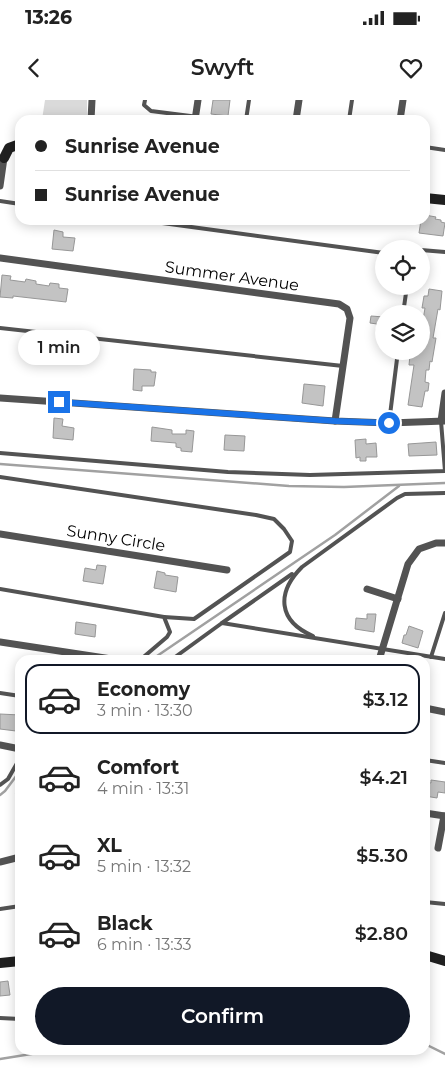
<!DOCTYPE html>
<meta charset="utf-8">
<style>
:root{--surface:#fff;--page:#f6f6f6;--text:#222;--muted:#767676;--line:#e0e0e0;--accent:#111827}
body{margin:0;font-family:Montserrat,sans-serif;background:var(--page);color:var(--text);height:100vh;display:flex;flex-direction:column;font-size:19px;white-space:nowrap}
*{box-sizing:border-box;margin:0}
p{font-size:16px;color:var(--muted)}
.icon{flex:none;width:28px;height:28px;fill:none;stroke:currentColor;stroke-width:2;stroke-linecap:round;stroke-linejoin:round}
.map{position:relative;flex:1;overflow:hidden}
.sheet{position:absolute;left:15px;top:555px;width:415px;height:400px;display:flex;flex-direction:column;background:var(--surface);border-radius:15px;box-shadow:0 2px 12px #0003}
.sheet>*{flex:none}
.guide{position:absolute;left:15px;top:15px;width:415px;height:110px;border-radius:15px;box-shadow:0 2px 12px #0003;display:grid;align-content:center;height:110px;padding:0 20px;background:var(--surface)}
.buttons{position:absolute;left:375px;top:140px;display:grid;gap:10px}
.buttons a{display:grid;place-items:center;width:55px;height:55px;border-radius:50%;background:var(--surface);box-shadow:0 2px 12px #0003;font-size:25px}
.end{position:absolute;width:22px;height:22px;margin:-11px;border:6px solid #1a73e8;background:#fff;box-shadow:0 0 0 2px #fff}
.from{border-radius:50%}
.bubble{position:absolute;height:35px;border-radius:18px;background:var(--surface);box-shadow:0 2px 12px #0003;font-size:16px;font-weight:600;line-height:35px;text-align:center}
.guide b{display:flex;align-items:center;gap:18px;height:48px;font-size:19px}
.guide b+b{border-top:1px solid var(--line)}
.guide i{width:12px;height:12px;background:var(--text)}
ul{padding:9px 0 0;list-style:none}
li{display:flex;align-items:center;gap:15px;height:70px;margin:0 10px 8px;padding:0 10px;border:2px solid transparent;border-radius:15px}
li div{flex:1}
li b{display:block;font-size:19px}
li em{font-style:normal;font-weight:600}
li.current{border-color:var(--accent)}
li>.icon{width:45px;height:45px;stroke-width:1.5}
.primary-button{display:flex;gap:10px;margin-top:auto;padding:10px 20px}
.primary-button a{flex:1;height:58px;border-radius:30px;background:var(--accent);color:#fff;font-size:20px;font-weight:600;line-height:58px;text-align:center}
.status{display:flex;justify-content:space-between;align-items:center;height:35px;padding:0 25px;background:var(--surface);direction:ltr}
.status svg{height:14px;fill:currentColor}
header{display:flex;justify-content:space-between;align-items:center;height:65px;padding:0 20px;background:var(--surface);font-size:22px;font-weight:600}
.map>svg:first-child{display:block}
</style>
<div class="status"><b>13:26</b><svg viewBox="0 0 49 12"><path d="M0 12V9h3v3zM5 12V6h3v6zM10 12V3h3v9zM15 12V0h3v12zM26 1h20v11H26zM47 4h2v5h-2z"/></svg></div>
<header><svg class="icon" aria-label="back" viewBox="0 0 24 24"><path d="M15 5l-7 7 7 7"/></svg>Swyft<svg class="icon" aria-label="heart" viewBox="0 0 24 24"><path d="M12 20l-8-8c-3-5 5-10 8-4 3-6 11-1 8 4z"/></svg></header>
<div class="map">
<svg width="445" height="970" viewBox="0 0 445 970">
<rect width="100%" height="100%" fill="#fff"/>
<path fill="#dadada" d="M 45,0 L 87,0 L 87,20 L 42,20 Z"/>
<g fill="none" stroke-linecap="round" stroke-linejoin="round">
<g stroke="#a1a1a1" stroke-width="2.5">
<path d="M 0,364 L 289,386 L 344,387 L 445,383"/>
<path d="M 157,556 L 335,435 L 399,386"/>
<path d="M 0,695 L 5,691 L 20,671"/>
<path d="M 425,944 L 445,954"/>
<path d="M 0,959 L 56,950"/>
</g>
</g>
<g fill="#c3c3c3" stroke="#979797">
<path d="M 213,0 L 230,0 L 228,16 L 211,14 Z"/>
<path d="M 425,115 L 436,117 L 435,119 L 441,120 L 441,122 L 445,123 L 443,136 L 419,133 L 421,120 L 425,120 Z"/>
<path d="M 54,130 L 63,132 L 63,137 L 75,138 L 73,151 L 52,149 Z"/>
<path d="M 2,175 L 11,176 L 10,180 L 25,182 L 26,179 L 36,181 L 36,184 L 49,186 L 50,183 L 59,184 L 59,188 L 68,189 L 66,202 L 13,196 L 13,198 L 0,197 Z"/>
<path d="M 429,189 L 442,191 L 440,210 L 438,209 L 433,238 L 436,238 L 432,262 L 430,261 L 429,270 L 426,270 L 425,282 L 429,283 L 428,291 L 425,291 L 422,307 L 408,305 L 414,265 L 409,265 L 410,255 L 415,255 L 415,251 L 421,251 L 421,223 L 422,220 L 423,220 L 425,208 L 422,208 L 424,196 L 428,196 Z"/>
<path d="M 371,216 L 384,217 L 384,235 L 376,233 L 377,224 L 370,223 Z"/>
<path d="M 134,269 L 151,270 L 151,272 L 156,272 L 154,286 L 142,286 L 142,291 L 133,290 Z"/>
<path d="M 304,284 L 325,286 L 323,306 L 302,303 Z"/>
<path d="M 54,318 L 63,319 L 62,326 L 74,328 L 73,340 L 53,338 Z"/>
<path d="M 152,327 L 172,330 L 172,334 L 186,334 L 186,330 L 194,331 L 192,352 L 181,351 L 181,348 L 176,347 L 176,343 L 151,341 Z"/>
<path d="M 225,335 L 245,336 L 244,351 L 224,350 Z"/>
<path d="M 366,339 L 366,344 L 376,343 L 377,357 L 366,357 L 366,361 L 360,361 L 360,357 L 356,358 L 355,340 Z"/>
<path d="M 436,342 L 437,355 L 409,356 L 408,344 Z"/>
<path d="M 97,465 L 106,466 L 103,484 L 83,481 L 85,468 L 96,470 Z"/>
<path d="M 157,471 L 165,473 L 165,475 L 178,477 L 176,492 L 154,488 Z"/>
<path d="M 367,514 L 376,514 L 374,532 L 355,529 L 356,518 L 367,519 Z"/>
<path d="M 76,522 L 96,525 L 95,537 L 75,534 Z"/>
<path d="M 409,526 L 423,531 L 418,548 L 402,543 L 404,535 L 406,535 Z"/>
<path d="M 0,614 L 20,615 L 20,629 L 16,628 L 16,631 L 0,629 Z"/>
<path d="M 431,680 L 445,682 L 445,693 L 438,692 L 437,698 L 425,696 L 425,682 L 431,683 Z"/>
<path d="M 8,881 L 10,895 L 0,896 L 0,882 Z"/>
</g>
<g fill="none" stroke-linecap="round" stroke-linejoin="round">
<g stroke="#535353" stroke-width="4">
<path d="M 145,0 L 144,5 L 151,11 L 222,20"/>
<path d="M 246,20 L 249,0"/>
<path d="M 349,20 L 352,0"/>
<path d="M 425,47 L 445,50"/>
<path d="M 0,101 L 20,104"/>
<path d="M 140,120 L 384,153"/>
<path d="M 421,150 L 445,152"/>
<path d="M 403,214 L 407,186"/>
<path d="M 0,228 L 343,266"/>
<path d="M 389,323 L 398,251"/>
<path d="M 0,353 L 228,372 L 310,375 L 445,371 L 441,321"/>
<path d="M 0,377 L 256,415 L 274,419 L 284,429 L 292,441 L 290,452 L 194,519 L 164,517"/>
<path d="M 0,489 L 164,517 L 170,532 L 167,537 L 140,560"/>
<path d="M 222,523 L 292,474"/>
<path d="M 313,536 C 278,521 276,493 302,467 L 397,398 L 405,394 L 445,393"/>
<path d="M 431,557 L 445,513"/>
<path d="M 171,560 L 222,523 L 445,559"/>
<path d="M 0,593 L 20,596"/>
<path d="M 425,660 L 445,663"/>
<path d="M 0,685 L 8,679 L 20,658"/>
<path d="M 20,689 L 17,693 L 20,695"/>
<path d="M 425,802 L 445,804"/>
<path d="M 0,809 L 20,806"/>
<path d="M 0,918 L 20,919"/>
</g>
<g stroke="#535353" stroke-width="7">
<path d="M 91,20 L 92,0"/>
<path d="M 195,20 L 198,0"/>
<path d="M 296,20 L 299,0"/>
<path d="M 400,20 L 403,0"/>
<path d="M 0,86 L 4,58"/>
<path d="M 0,158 L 339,204 L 347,209 L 350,218 L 335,321"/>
<path d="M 0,298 L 335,321 L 389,323 L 445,321"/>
<path d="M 441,321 L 445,293"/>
<path d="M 0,434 L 227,470"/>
<path d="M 367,489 L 398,499"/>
<path d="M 0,542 L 118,560"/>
<path d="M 379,560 L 408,464 L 419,449 L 436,443 L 445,443"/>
<path d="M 425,608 L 445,612"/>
<path d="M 0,645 L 20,649"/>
<path d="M 425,713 L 445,716"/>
<path d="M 438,748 L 444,716"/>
<path d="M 0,762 L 20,757"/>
</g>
<g stroke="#202020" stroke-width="10">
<path d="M 4,58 L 9,48 L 20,44"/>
<path d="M 425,98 L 445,100"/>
<path d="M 425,855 L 445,861"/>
<path d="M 0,863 L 20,861"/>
</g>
</g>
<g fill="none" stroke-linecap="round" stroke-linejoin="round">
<path stroke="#1a73e8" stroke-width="6" d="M 59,302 L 335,321 L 389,323"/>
</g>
<g text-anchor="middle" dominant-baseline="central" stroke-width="4.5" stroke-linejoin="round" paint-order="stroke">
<g font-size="16" fill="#000" stroke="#fff">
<text transform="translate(232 176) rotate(8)">Summer Avenue</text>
<text transform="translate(116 438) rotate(9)">Sunny Circle</text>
</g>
</g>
</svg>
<div class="buttons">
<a><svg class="icon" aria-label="locate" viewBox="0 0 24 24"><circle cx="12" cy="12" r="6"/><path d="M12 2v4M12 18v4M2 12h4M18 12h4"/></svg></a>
<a><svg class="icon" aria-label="layers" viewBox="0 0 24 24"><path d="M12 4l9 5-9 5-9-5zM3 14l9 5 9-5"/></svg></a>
</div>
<i class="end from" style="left:389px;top:323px"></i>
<i class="end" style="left:59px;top:302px"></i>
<div class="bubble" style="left:18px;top:230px;width:82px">1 min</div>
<div class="guide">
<b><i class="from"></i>Sunrise Avenue</b>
<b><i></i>Sunrise Avenue</b>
</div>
<section class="sheet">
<ul>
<li class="current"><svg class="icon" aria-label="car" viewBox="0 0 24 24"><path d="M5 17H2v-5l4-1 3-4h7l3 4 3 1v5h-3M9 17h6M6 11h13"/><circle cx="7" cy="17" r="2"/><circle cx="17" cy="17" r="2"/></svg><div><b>Economy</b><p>3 min · 13:30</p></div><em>$3.12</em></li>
<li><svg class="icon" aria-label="car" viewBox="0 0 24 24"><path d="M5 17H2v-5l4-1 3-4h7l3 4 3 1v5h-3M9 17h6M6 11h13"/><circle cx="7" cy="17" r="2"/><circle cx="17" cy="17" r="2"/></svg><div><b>Comfort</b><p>4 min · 13:31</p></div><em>$4.21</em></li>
<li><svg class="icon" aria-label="car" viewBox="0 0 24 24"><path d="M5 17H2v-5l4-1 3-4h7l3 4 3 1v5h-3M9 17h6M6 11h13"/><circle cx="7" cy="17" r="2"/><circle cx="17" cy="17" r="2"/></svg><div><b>XL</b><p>5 min · 13:32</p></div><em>$5.30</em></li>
<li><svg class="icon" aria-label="car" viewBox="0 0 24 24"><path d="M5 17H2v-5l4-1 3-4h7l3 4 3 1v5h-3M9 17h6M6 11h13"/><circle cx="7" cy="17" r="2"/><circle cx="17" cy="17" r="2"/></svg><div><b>Black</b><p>6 min · 13:33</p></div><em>$2.80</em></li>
</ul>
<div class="primary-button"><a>Confirm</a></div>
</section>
</div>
